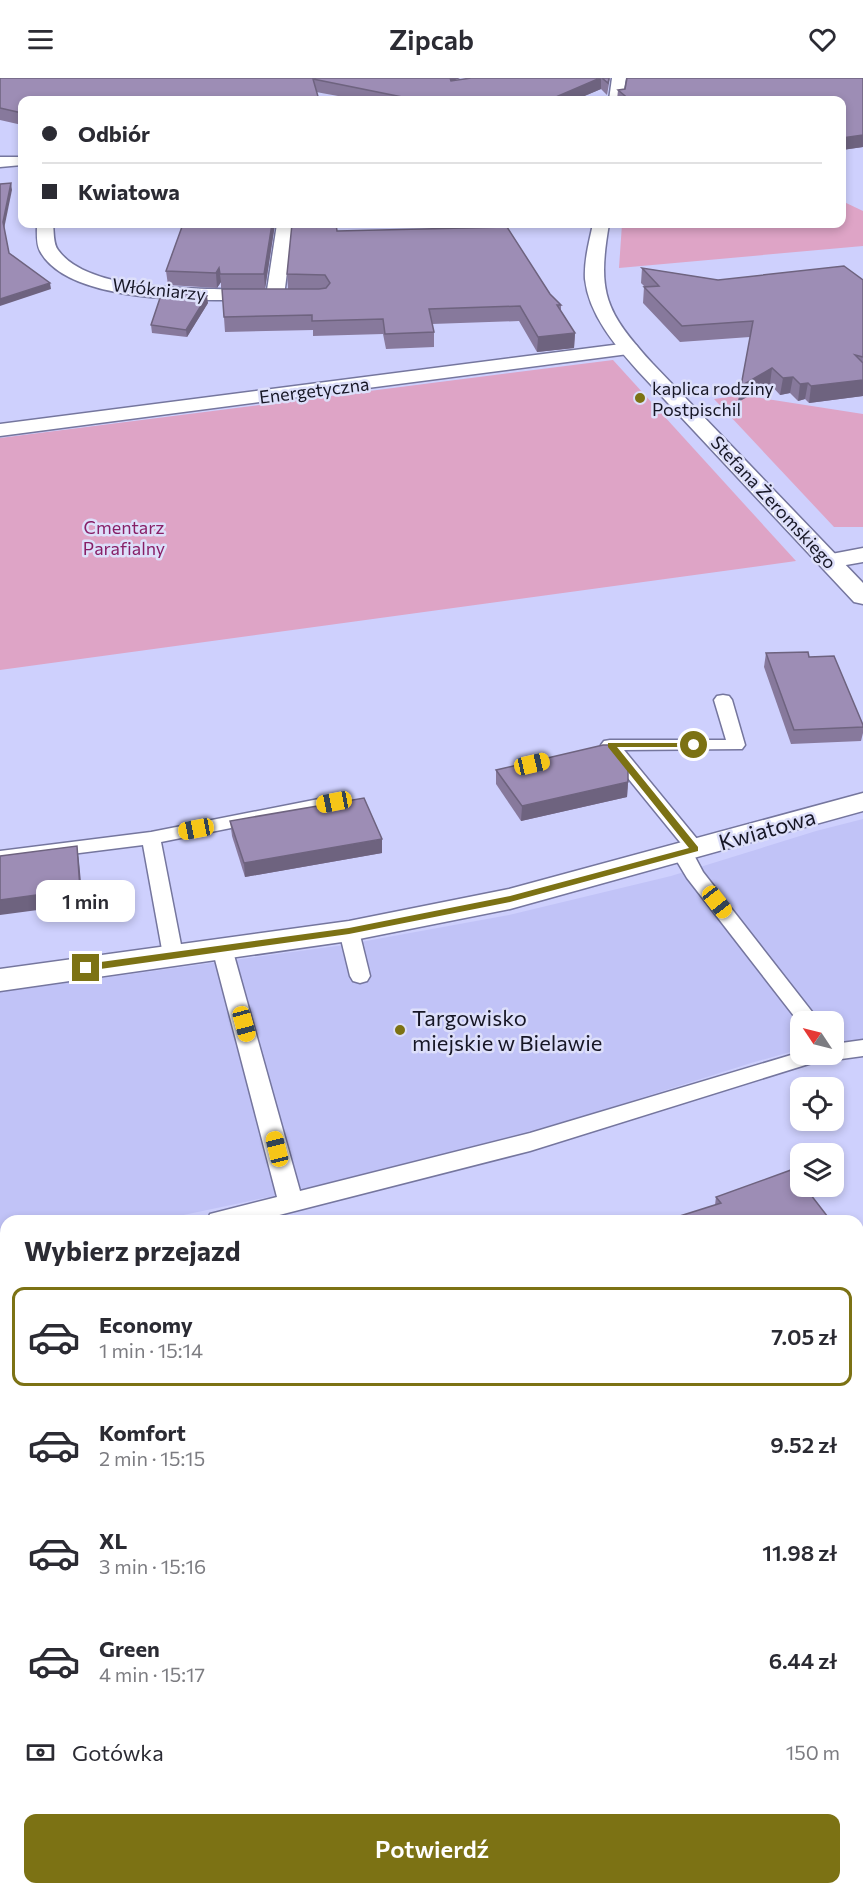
<!DOCTYPE html>
<html lang="pl">
<meta charset="utf-8">
<style>
:root{--surface:#fff;--page:#f2f2f3;--text:#2b2b33;--muted:#7c7c81;--line:#e1e1e2;--accent:#7c7214}
body{margin:0;font-family:Commissioner,sans-serif;background:var(--page);color:var(--text);height:100vh;display:flex;flex-direction:column;font-size:22px;white-space:nowrap}
*{box-sizing:border-box;margin:0}
p{font-size:20px;color:var(--muted)}
.icon{flex:none;width:33px;height:33px;fill:none;stroke:currentColor;stroke-width:2;stroke-linecap:round;stroke-linejoin:round}
.map{position:relative;flex:1;overflow:hidden}
.details{position:absolute;left:0px;top:1137px;width:864px;height:680px;display:flex;flex-direction:column;background:var(--surface);border-radius:18px 18px 0 0;box-shadow:0 3px 9px #0003}
.details>*{flex:none}
.banner{position:absolute;left:18px;top:18px;width:828px;height:132px;border-radius:12px;box-shadow:0 3px 9px #0003;display:grid;align-content:center;height:132px;padding:0 24px;background:var(--surface)}
.needle{width:39px;rotate:305deg}
.tools{position:absolute;left:790px;top:933px;display:grid;gap:12px}
.tools a{display:grid;place-items:center;width:54px;height:54px;border-radius:12px;background:var(--surface);box-shadow:0 3px 9px #0003;font-size:30px}
.end{position:absolute;width:27px;height:27px;margin:-14px;border:8px solid #7c7214;background:#fff;box-shadow:0 0 0 3px #fff}
.from{border-radius:50%}
.bubble{position:absolute;height:42px;border-radius:12px;background:var(--surface);box-shadow:0 3px 9px #0003;font-size:20px;font-weight:600;line-height:42px;text-align:center}
.car{position:absolute;width:18px;height:36px;margin:-18px -9px;border-radius:8px;box-shadow:0 0 4px 2px #0007;background:linear-gradient(#f5c518 24%,#345 0 40%,#f5c518 0 76%,#345 0 86%,#f5c518 0)}
.banner b{display:flex;align-items:center;gap:21px;height:57px;font-size:22px}
.banner b+b{border-top:2px solid var(--line)}
.banner i{width:15px;height:15px;background:var(--text)}
ul{padding:0;list-style:none}
li{display:flex;align-items:center;gap:18px;height:99px;margin:0 12px 9px;padding:0 12px;border:3px solid transparent;border-radius:12px}
li div{flex:1}
li b{display:block;font-size:22px}
li em{font-style:normal;font-weight:600}
li.current{border-color:var(--accent)}
li>.icon{width:54px;height:54px;stroke-width:1.5}
h2{padding:0 24px;font-size:27px;line-height:72px}
.pay{display:flex;align-items:center;gap:15px;height:66px;padding:0 24px;font-size:22px}
.pay p{margin-inline-start:auto}
.action{display:flex;gap:12px;margin-top:auto;padding:12px 24px}
.action a{flex:1;height:69px;border-radius:12px;background:var(--accent);color:#fff;font-size:24px;font-weight:600;line-height:69px;text-align:center}
header{display:flex;justify-content:space-between;align-items:center;height:78px;padding:0 24px;background:var(--surface);font-size:27px;font-weight:600}
.map>svg:first-child{display:block}
</style>
<header><svg class="icon" aria-label="menu" viewBox="0 0 24 24"><path d="M4 6h16M4 12h16M4 18h16"/></svg>Zipcab<svg class="icon" aria-label="heart" viewBox="0 0 24 24"><path d="M12 20l-8-8c-3-5 5-10 8-4 3-6 11-1 8 4z"/></svg></header>
<div class="map">
<svg width="863" height="1816" viewBox="0 0 863 1816">
<rect width="100%" height="100%" fill="#ced0fd"/>
<g fill="#c1c3f7">
<path d="M 863,741 L 863,961 L 834,965 L 834,944 L 801,944 L 801,971 L 751,985 L 578,1040 L 313,1112 L 264,1120 L 155,1143 L 6,1143 L 6,1174 L 0,1176 L 0,914 L 344,867 L 509,837 L 671,798 L 816,753 Z"/>
<path d="M 6,1227 L 6,1530 L 0,1531 L 0,1228 Z"/>
</g>
<g fill="#dea4c6">
<path d="M 842,123 L 863,133 L 863,168 L 619,190 L 622,146 L 842,146 Z"/>
<path d="M 613,282 L 796,483 L 0,592 L 0,360 Z"/>
<path d="M 742,317 L 863,336 L 863,449 L 834,449 L 714,321 Z"/>
</g>
<g fill="none" stroke-linecap="round" stroke-linejoin="round">
<g stroke="#75769e" stroke-width="3">
<g id="service">
<path d="M 723,617 L 729,618 L 732,622 L 745,667 L 742,671 L 624,672 L 702,767 L 705,771 L 702,775 L 694,777 L 703,794 L 820,944 L 801,944 L 801,947 L 687,800 L 672,775 L 675,771 L 684,769 L 601,667 L 604,663 L 610,662 L 726,662 L 714,622 L 717,618 Z"/>
<path d="M 334,718 L 341,720 L 343,724 L 341,728 L 161,764 L 183,877 L 180,882 L 173,884 L 166,882 L 163,877 L 143,767 L 0,785 L 0,773 L 151,754 Z"/>
<path d="M 349,846 L 356,848 L 359,853 L 370,898 L 367,903 L 360,905 L 353,903 L 350,898 L 339,853 L 342,848 Z"/>
<path d="M 222,863 L 229,865 L 232,870 L 300,1113 L 530,1055 L 801,974 L 801,976 L 834,976 L 834,966 L 863,962 L 863,978 L 834,982 L 828,980 L 530,1073 L 291,1134 L 256,1143 L 207,1143 L 210,1136 L 277,1119 L 212,870 L 215,865 Z"/>
<path d="M 6,1182 L 6,1202 L 0,1204 L 0,1184 Z"/>
</g>
</g>
<g stroke="#75769e" stroke-width="3">
<g id="minor">
<path d="M 0,79 L 22,79 L 22,87 L 0,89 Z"/>
<path d="M 37,146 L 53,146 C 54,153 53,166 58,172 C 92,219 214,209 267,212 L 277,146 L 293,146 L 284,218 L 281,222 L 275,223 C 257,219 234,222 216,222 C 170,222 64,219 40,173 C 36,166 37,154 37,146 Z"/>
<path d="M 629,265 L 636,267 L 639,271 L 636,275 L 0,358 L 0,346 Z"/>
<path d="M 863,470 L 863,484 L 829,490 L 821,488 L 817,483 L 821,478 Z"/>
<path d="M 863,715 L 863,733 L 510,831 L 349,863 L 0,913 L 0,891 L 349,843 L 509,811 Z"/>
</g>
</g>
<g stroke="#75769e" stroke-width="3">
<g id="tertiary">
<path d="M 612,0 L 626,0 L 622,22 L 609,22 Z"/>
<path d="M 593,146 L 609,146 C 597,215 605,233 652,285 L 863,505 L 863,526 L 854,524 L 638,293 C 615,267 589,237 585,201 C 584,183 589,164 593,146 Z"/>
</g>
</g>
<use href="#service" fill="#fff" fill-rule="evenodd"/>
<use href="#minor" fill="#fff" fill-rule="evenodd"/>
<use href="#tertiary" fill="#fff" fill-rule="evenodd"/>
</g>
<g fill="#87799c">
<path d="M 0,0 L 460,0 L 454,2 L 471,0 L 610,0 L 607,17 L 601,11 L 575,22 L 360,22 L 316,14 L 22,22 L 22,47 L 0,42 Z"/>
<path d="M 863,0 L 863,69 L 842,72 L 842,22 L 617,22 L 618,12 L 625,11 Z"/>
<path d="M 183,146 L 278,146 L 275,146 L 265,211 L 221,210 L 221,204 L 217,210 L 168,207 L 166,193 Z"/>
<path d="M 337,153 L 550,216 L 561,227 L 561,233 L 575,255 L 574,270 L 537,274 L 519,243 L 432,246 L 434,254 L 434,269 L 386,271 L 383,256 L 313,258 L 313,252 L 225,254 L 222,211 L 288,211 L 287,196 Z"/>
<path d="M 642,190 L 718,202 L 863,202 L 863,318 L 809,325 L 805,321 L 798,323 L 790,315 L 780,317 L 770,306 L 738,324 L 750,259 L 680,264 L 643,225 L 644,209 L 645,209 L 641,205 Z"/>
<path d="M 208,225 L 187,259 L 152,255 L 151,247 Z"/>
<path d="M 766,575 L 809,579 L 863,647 L 863,655 L 861,663 L 791,666 L 764,589 Z"/>
<path d="M 496,692 L 628,704 L 627,719 L 521,743 L 496,706 Z"/>
<path d="M 230,743 L 382,775 L 245,799 L 232,758 Z"/>
<path d="M 716,1119 L 831,1143 L 715,1127 Z"/>
<path d="M 863,1301 L 863,1371 L 858,1361 L 858,1302 Z"/>
</g>
<g fill="#6e637f">
<path d="M 448,0 L 460,0 L 448,5 Z"/>
<path d="M 601,0 L 601,11 L 575,22 L 549,22 Z"/>
<path d="M 863,57 L 863,69 L 842,72 L 842,60 Z"/>
<path d="M 11,105 L 12,112 L 4,151 L 3,144 Z"/>
<path d="M 272,146 L 275,146 L 265,211 L 264,196 Z"/>
<path d="M 219,190 L 221,204 L 217,210 L 216,195 Z"/>
<path d="M 50,205 L 51,211 L 0,228 L 0,221 Z"/>
<path d="M 207,218 L 208,225 L 187,259 L 186,252 Z"/>
<path d="M 575,255 L 574,270 L 537,274 L 538,259 Z"/>
<path d="M 772,290 L 770,306 L 738,324 L 741,308 Z"/>
<path d="M 793,299 L 790,315 L 780,317 L 783,300 Z"/>
<path d="M 863,302 L 863,318 L 809,325 L 811,308 Z"/>
<path d="M 808,305 L 805,321 L 798,323 L 800,306 Z"/>
<path d="M 628,704 L 627,719 L 521,743 L 522,728 Z"/>
<path d="M 382,761 L 382,775 L 245,799 L 244,785 Z"/>
<path d="M 77,768 L 79,783 L 83,826 L 0,837 L 0,822 Z"/>
<path d="M 863,1553 L 863,1570 L 858,1571 L 858,1554 Z"/>
</g>
<g fill="#9d8db5" stroke="#6e637f" stroke-width="1.5">
<path d="M 0,0 L 450,0 L 451,3 L 471,0 L 600,0 L 549,22 L 413,22 L 412,21 L 313,1 L 319,22 L 22,22 L 22,35 L 0,30 Z"/>
<path d="M 602,0 L 609,0 L 608,5 Z"/>
<path d="M 627,0 L 863,0 L 863,57 L 842,60 L 842,22 L 630,22 L 618,12 L 625,11 Z"/>
<path d="M 11,105 L 3,144 L 9,175 L 50,205 L 0,221 L 0,106 Z"/>
<path d="M 183,146 L 272,146 L 264,196 L 220,196 L 219,190 L 216,195 L 166,193 Z"/>
<path d="M 292,146 L 336,146 L 337,153 L 507,149 L 550,216 L 561,227 L 557,227 L 575,255 L 538,259 L 520,228 L 429,231 L 434,254 L 385,256 L 383,241 L 312,243 L 312,237 L 224,239 L 222,211 L 319,211 L 326,210 L 330,205 L 325,197 L 287,196 Z"/>
<path d="M 844,188 L 863,202 L 863,279 L 855,277 L 863,285 L 863,302 L 811,308 L 808,305 L 800,306 L 793,299 L 783,300 L 772,290 L 741,308 L 753,243 L 682,248 L 644,209 L 659,208 L 642,190 L 718,202 Z"/>
<path d="M 162,214 L 207,218 L 186,252 L 151,247 Z"/>
<path d="M 808,574 L 809,579 L 834,578 L 863,647 L 863,649 L 794,652 L 766,575 Z"/>
<path d="M 603,667 L 612,667 L 628,687 L 628,704 L 522,728 L 496,692 Z"/>
<path d="M 364,720 L 382,761 L 244,785 L 230,743 Z"/>
<path d="M 77,768 L 80,811 L 0,822 L 0,778 Z"/>
<path d="M 791,1092 L 801,1105 L 801,1108 L 804,1108 L 831,1143 L 664,1143 L 721,1125 L 716,1119 Z"/>
<path d="M 863,1301 L 863,1347 L 858,1337 L 858,1302 Z"/>
<path d="M 863,1463 L 863,1553 L 858,1554 L 858,1465 Z"/>
</g>
<path fill="#7c7214" d="M 608,665 L 697,665 L 697,669 L 617,669 L 698,769 L 698,773 L 510,824 L 349,856 L 86,893 L 81,890 L 86,886 L 349,850 L 510,818 L 689,770 L 608,669 Z"/>
<g fill="#7c7214" stroke="#dddffa" stroke-width="2">
<circle cx="640" cy="320" r="6"/>
<circle cx="400" cy="952" r="6"/>
</g>
<g text-anchor="middle" dominant-baseline="central" stroke-width="5" stroke-linejoin="round" paint-order="stroke">
<g font-size="18" fill="#161625" stroke="#dddffa">
<text transform="translate(159 211) rotate(6)">Włókniarzy</text>
<text transform="translate(314 312) rotate(-7)">Energetyczna</text>
<text transform="translate(774 424) rotate(47)">Stefana Żeromskiego</text>
</g>
<g font-size="18" fill="#161625" stroke="#dddffa" text-anchor="start">
<text x="652" y="310">kaplica rodziny<tspan x="652" dy="21">Postpischil</tspan></text>
</g>
<g font-size="18" fill="#871f67" stroke="#dddffa">
<text x="124" y="449">Cmentarz<tspan x="124" dy="21">Parafialny</tspan></text>
</g>
<g font-size="22" fill="#161625" stroke="#dddffa">
<text transform="translate(767 751) rotate(-16)">Kwiatowa</text>
</g>
<g font-size="22" fill="#161625" stroke="#dddffa" text-anchor="start">
<text x="412" y="939">Targowisko<tspan x="412" dy="25">miejskie w Bielawie</tspan></text>
</g>
</g>
</svg>
<div class="tools">
<a><svg class="needle" viewBox="-14 -14 28 28"><path d="M0-13l5 13h-10z" fill="#e53935"/><path d="M0 13l5-13h-10z" fill="#7c7c81"/></svg></a>
<a><svg class="icon" aria-label="locate" viewBox="0 0 24 24"><circle cx="12" cy="12" r="6"/><path d="M12 2v4M12 18v4M2 12h4M18 12h4"/></svg></a>
<a><svg class="icon" aria-label="layers" viewBox="0 0 24 24"><path d="M12 4l9 5-9 5-9-5zM3 14l9 5 9-5"/></svg></a>
</div>
<i class="end from" style="left:694px;top:667px"></i>
<i class="end" style="left:86px;top:890px"></i>
<div class="bubble" style="left:36px;top:802px;width:99px">1 min</div>
<i class="car" style="left:532px;top:686px;rotate:77deg"></i>
<i class="car" style="left:334px;top:724px;rotate:259deg"></i>
<i class="car" style="left:196px;top:751px;rotate:259deg"></i>
<i class="car" style="left:717px;top:824px;rotate:142deg"></i>
<i class="car" style="left:244px;top:946px;rotate:165deg"></i>
<i class="car" style="left:277px;top:1071px;rotate:346deg"></i>
<div class="banner">
<b><i class="from"></i>Odbiór</b>
<b><i></i>Kwiatowa</b>
</div>
<section class="details">
<h2>Wybierz przejazd</h2>
<ul>
<li class="current"><svg class="icon" aria-label="car" viewBox="0 0 24 24"><path d="M5 17H2v-5l4-1 3-4h7l3 4 3 1v5h-3M9 17h6M6 11h13"/><circle cx="7" cy="17" r="2"/><circle cx="17" cy="17" r="2"/></svg><div><b>Economy</b><p>1 min · 15:14</p></div><em>7.05 zł</em></li>
<li><svg class="icon" aria-label="car" viewBox="0 0 24 24"><path d="M5 17H2v-5l4-1 3-4h7l3 4 3 1v5h-3M9 17h6M6 11h13"/><circle cx="7" cy="17" r="2"/><circle cx="17" cy="17" r="2"/></svg><div><b>Komfort</b><p>2 min · 15:15</p></div><em>9.52 zł</em></li>
<li><svg class="icon" aria-label="car" viewBox="0 0 24 24"><path d="M5 17H2v-5l4-1 3-4h7l3 4 3 1v5h-3M9 17h6M6 11h13"/><circle cx="7" cy="17" r="2"/><circle cx="17" cy="17" r="2"/></svg><div><b>XL</b><p>3 min · 15:16</p></div><em>11.98 zł</em></li>
<li><svg class="icon" aria-label="car" viewBox="0 0 24 24"><path d="M5 17H2v-5l4-1 3-4h7l3 4 3 1v5h-3M9 17h6M6 11h13"/><circle cx="7" cy="17" r="2"/><circle cx="17" cy="17" r="2"/></svg><div><b>Green</b><p>4 min · 15:17</p></div><em>6.44 zł</em></li>
</ul>
<div class="pay"><svg class="icon" aria-label="cash" viewBox="0 0 24 24"><path d="M3 7h18v10H3z"/><circle cx="12" cy="12" r="2"/></svg>Gotówka<p>150 m</p></div>
<div class="action"><a>Potwierdź</a></div>
</section>
</div>
